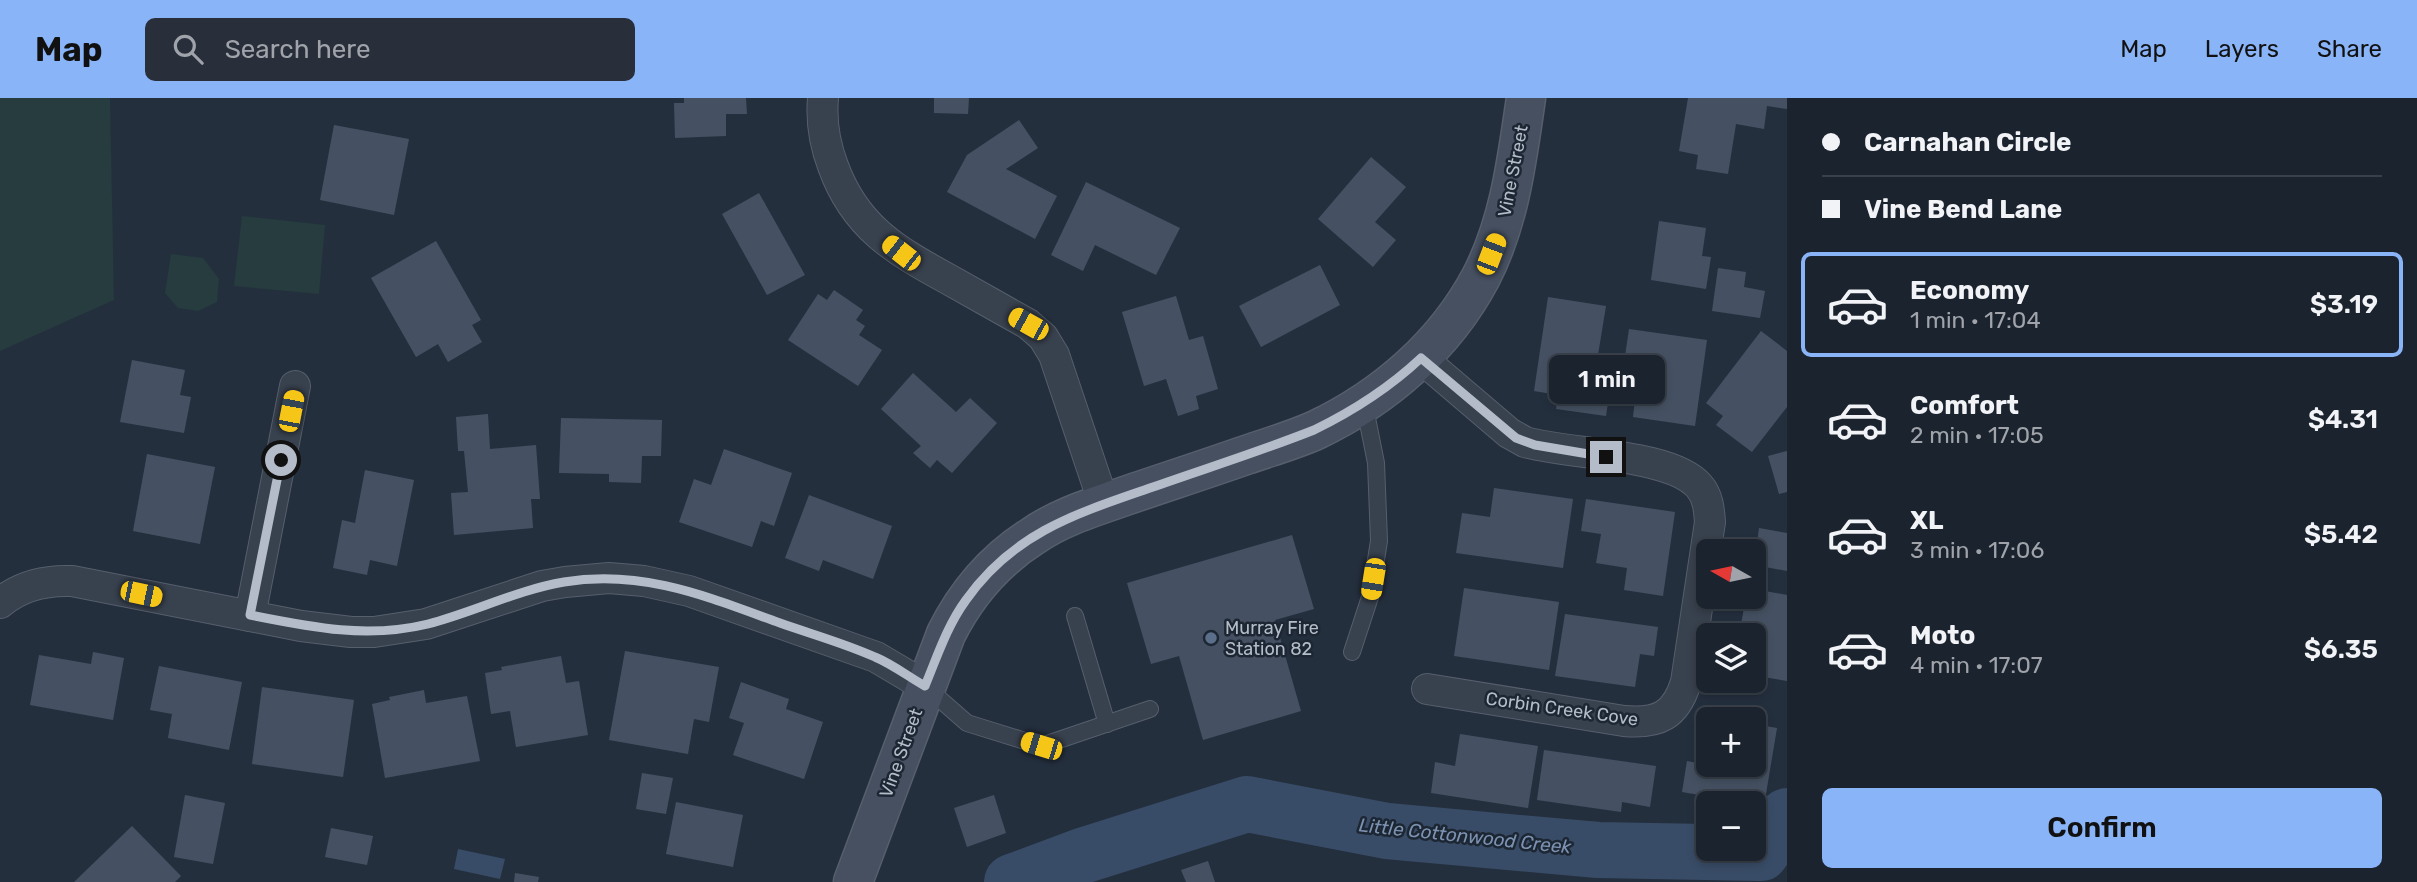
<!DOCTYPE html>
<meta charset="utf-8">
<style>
:root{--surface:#1b232e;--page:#282f3a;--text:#f1f3f6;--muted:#a0a4aa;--line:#39404a;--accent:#8ab4f8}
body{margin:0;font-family:Rubik,sans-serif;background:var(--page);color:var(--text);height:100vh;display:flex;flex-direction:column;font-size:26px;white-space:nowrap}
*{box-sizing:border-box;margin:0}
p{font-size:23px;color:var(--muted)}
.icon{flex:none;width:38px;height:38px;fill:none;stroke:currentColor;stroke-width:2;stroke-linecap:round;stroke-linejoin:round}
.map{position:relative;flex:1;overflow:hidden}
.drawer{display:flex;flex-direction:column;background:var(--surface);width:630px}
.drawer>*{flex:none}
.guide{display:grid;align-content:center;height:154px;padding:0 35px;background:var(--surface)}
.needle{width:46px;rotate:279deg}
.fabs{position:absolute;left:1696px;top:441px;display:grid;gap:14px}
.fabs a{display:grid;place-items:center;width:70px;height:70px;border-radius:10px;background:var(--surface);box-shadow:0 4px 10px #0003,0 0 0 2px var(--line);font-size:35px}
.end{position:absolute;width:32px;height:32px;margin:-16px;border:9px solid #b4bcc9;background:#111;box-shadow:0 0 0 4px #111}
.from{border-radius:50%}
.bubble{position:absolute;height:49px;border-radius:10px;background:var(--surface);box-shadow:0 4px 10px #0003,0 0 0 2px var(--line);font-size:23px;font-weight:600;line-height:49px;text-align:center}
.car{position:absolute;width:21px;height:42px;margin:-21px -10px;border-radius:9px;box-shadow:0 0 5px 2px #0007;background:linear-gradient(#f5c518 24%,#345 0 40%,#f5c518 0 76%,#345 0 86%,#f5c518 0)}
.guide b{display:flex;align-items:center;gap:24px;height:66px;font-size:26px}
.guide b+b{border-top:2px solid var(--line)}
.guide i{width:18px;height:18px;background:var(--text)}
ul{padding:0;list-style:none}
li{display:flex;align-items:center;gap:21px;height:105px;margin:0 14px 10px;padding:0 21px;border:4px solid transparent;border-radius:10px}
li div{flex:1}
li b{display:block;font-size:26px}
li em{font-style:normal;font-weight:600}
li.active{border-color:var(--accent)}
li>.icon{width:63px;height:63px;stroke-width:1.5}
.action{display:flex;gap:14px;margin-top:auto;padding:14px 35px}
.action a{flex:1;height:80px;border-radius:10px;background:var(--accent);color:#111;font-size:28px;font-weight:600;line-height:80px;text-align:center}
header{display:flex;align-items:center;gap:42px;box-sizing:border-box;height:98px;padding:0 35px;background:var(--accent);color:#111}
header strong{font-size:33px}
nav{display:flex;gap:38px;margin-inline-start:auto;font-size:24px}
.search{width:490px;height:63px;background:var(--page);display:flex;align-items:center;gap:18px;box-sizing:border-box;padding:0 24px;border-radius:10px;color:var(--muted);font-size:26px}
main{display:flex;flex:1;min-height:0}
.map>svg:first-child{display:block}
</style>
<header>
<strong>Map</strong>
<div class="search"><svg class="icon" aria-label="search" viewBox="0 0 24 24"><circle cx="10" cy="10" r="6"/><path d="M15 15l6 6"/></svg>Search here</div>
<nav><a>Map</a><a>Layers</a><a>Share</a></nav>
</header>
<main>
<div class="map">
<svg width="1787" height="784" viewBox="0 0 1787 784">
<rect width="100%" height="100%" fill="#242f3e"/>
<g fill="#263c3f">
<path d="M 0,0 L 110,0 L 114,202 L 0,253 Z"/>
<path d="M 242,118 L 325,127 L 319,196 L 234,188 Z"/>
<path d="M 171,156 L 203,160 L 219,181 L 217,204 L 198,213 L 178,210 L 165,195 Z"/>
</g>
<path fill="#394c67" d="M 458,751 L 505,761 L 500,781 L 454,771 Z"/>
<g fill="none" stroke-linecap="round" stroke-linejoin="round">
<path stroke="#394c67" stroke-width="56" d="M 1012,784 L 1082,758 L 1247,706 L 1387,733 L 1598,752 L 1761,755 L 1787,718"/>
</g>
<g fill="#455162">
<path d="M 684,0 L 746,0 L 747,16 L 726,16 L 726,38 L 675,40 L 674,5 L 684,5 Z"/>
<path d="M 934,0 L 969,0 L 968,16 L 934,15 Z"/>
<path d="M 1688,0 L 1787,0 L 1787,11 L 1767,8 L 1764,31 L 1736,26 L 1728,76 L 1696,71 L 1698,57 L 1679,53 Z"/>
<path d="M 1019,22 L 1038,50 L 1006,71 L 1057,98 L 1035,141 L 947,94 L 967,57 Z"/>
<path d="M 334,27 L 409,41 L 394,117 L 320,102 Z"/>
<path d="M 1371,59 L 1406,89 L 1375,124 L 1396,142 L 1373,169 L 1318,121 Z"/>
<path d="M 1086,84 L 1180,130 L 1156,177 L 1095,147 L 1083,173 L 1051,157 Z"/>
<path d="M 759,95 L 805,177 L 767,197 L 722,116 Z"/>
<path d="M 1659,123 L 1706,130 L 1702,158 L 1711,159 L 1706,191 L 1651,182 Z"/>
<path d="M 436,143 L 481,222 L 472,227 L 482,244 L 448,264 L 438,246 L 416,259 L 371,180 Z"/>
<path d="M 1320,167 L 1340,207 L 1261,249 L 1239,208 Z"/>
<path d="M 1718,170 L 1746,174 L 1744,189 L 1765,193 L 1760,220 L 1712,213 Z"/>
<path d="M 834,192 L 863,212 L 856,222 L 865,228 L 859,237 L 882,252 L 858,288 L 788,242 L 818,196 L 827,202 Z"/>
<path d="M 1176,198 L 1189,242 L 1203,238 L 1218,291 L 1196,298 L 1199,311 L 1178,318 L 1166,281 L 1144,288 L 1122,214 Z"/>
<path d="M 1548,199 L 1606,208 L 1597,263 L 1614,266 L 1606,318 L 1556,311 L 1558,297 L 1534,293 Z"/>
<path d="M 1629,231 L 1707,242 L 1695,328 L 1633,319 L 1635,301 L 1619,299 Z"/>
<path d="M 1761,233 L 1787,253 L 1787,309 L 1752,354 L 1716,327 L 1723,318 L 1706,305 Z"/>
<path d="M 132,262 L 185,272 L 180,297 L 191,299 L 184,335 L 120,324 Z"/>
<path d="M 913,275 L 956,314 L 970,300 L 997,325 L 952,375 L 937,362 L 930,370 L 913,355 L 921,348 L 881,311 Z"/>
<path d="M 488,316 L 490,351 L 536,347 L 540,401 L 531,401 L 533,430 L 454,437 L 451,395 L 468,394 L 464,353 L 458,353 L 456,319 Z"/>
<path d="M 561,320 L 662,322 L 661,358 L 642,358 L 641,385 L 609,384 L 609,376 L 559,375 Z"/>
<path d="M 724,351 L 792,375 L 774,428 L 761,423 L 752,449 L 679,424 L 694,381 L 711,387 Z"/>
<path d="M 1787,353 L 1787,394 L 1779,396 L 1768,358 Z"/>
<path d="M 147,356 L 215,369 L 200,446 L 133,433 Z"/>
<path d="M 365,372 L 414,382 L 397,468 L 370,462 L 367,477 L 333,470 L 342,422 L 355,425 Z"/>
<path d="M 1494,390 L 1573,401 L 1563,470 L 1456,455 L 1462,415 L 1490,419 Z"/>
<path d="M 809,397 L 892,428 L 873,481 L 823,462 L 819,473 L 785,460 Z"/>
<path d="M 1586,401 L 1675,414 L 1663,498 L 1624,492 L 1627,470 L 1596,465 L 1601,436 L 1581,433 Z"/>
<path d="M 1759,430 L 1787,435 L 1787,473 L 1754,467 Z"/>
<path d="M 1292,437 L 1314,511 L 1275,522 L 1301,613 L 1203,642 L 1179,558 L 1151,566 L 1127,485 Z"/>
<path d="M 1464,490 L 1559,504 L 1549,572 L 1454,558 Z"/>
<path d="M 1754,491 L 1787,497 L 1787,583 L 1757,578 L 1755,591 L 1731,587 L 1731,583 L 1754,583 L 1754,537 L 1739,537 L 1746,499 L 1754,499 Z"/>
<path d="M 1565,516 L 1658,529 L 1654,558 L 1640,556 L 1635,589 L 1555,578 Z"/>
<path d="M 625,553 L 719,569 L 709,624 L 694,621 L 688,656 L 609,642 Z"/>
<path d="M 93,554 L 124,560 L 113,622 L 30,607 L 39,557 L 91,566 Z"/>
<path d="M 561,558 L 566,585 L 579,583 L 588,637 L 516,649 L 510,613 L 491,616 L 485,575 L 502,572 L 501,569 Z"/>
<path d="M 159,568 L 242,584 L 229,652 L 168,640 L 172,616 L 150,612 Z"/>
<path d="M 741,584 L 789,601 L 786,611 L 823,624 L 804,681 L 733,657 L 744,625 L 729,620 Z"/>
<path d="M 262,589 L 354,602 L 343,679 L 252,666 Z"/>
<path d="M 424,592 L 426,605 L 467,598 L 480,663 L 385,680 L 372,606 L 390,602 L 389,599 Z"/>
<path d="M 1754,626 L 1777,630 L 1764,708 L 1682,694 L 1687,663 L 1708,667 L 1754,667 Z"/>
<path d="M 1460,636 L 1538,648 L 1528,710 L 1431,695 L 1435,664 L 1455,668 Z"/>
<path d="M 1544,652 L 1656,668 L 1650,709 L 1622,704 L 1621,714 L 1537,702 Z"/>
<path d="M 642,675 L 673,680 L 666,716 L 636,711 Z"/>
<path d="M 185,697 L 225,705 L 213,766 L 174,759 Z"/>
<path d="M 994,697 L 1006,735 L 967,749 L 954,710 Z"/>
<path d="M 676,704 L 743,717 L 733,769 L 666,756 Z"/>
<path d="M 132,728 L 181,778 L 175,784 L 74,784 Z"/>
<path d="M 331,730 L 373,738 L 367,767 L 325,759 Z"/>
<path d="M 1208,763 L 1215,784 L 1186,784 L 1181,772 Z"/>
<path d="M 515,775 L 539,779 L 538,784 L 514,784 Z"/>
</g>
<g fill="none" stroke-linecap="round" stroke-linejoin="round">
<g stroke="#565f6c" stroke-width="18">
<g id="lane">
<path d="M 1075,518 L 1107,626"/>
<path d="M 1352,554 L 1370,499 L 1379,443 L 1376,365 L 1364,305"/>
<path d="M 927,590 L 967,625 L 1041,648 L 1150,611"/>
</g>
</g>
<g stroke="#565f6c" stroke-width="32">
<g id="street">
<path d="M 823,0 C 821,23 825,47 833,68 C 855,129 895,152 948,181 C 975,196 1001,211 1028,226 L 1043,239 L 1054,257 L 1104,406"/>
<path d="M 1421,260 L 1509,335 L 1525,344 C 1569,357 1670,355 1699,388 C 1708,398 1709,411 1710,424 L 1686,584 C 1676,617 1659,626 1624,623 L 1427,591"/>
<path d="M 0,505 C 20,488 46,482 72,483 L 301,528 L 351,534 L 374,534 L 426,526 L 542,488 L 565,484 L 609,480 L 644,483 L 689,493 L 876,559 L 925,588"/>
<path d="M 250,518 L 295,288"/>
</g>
</g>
<g stroke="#565f6c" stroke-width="41">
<path id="secondary" d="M 853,784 L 946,536 C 966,496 995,462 1033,438 C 1060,419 1094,409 1125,398 C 1166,384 1206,371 1246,357 C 1269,349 1294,342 1316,332 C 1385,299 1445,247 1481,179 C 1510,123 1517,61 1526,0"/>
</g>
<use href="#lane" stroke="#38414e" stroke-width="16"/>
<use href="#street" stroke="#38414e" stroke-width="30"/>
<use href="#secondary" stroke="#465061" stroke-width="38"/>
</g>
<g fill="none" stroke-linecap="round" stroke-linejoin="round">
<path stroke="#b4bcc9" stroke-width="9" d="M 281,362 L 250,517 C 310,529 367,541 428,526 C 474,514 517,492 564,484 C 643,471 708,499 780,525 C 811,536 844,545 875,559 C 892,566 909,579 925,588 C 937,559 947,528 966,502 C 1014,434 1078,415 1153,389 C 1207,370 1261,353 1314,332 C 1353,313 1389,290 1421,260 L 1516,340 L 1535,347 L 1606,359"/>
</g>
<circle fill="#5c6f8a" stroke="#1d2633" stroke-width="2.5" cx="1211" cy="540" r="7"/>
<g text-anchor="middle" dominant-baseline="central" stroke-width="5" stroke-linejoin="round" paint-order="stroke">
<g font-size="18" fill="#b4bcc9" stroke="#1d2633">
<text transform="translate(1513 73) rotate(-79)">Vine Street</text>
<text transform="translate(1562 611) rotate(8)">Corbin Creek Cove</text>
<text transform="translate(901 655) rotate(-70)">Vine Street</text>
</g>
<g font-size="18" fill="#b4bcc9" stroke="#1d2633" text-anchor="start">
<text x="1225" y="530">Murray Fire<tspan x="1225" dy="21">Station 82</tspan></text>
</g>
<g font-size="19" font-style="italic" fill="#7c92b1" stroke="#1d2633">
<text transform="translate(1465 738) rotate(6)">Little Cottonwood Creek</text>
</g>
</g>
</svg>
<div class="fabs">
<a><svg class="needle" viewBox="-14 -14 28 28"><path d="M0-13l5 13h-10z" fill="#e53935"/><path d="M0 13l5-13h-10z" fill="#a0a4aa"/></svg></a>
<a><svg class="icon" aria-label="layers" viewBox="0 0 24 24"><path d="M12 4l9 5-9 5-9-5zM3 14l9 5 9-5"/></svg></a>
<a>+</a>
<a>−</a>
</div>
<i class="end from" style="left:281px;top:362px"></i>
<i class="end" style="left:1606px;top:359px"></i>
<div class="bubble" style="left:1549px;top:257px;width:116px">1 min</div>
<i class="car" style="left:901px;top:155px;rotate:308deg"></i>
<i class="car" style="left:1491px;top:156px;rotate:21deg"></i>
<i class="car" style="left:1028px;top:226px;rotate:299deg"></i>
<i class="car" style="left:291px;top:313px;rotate:11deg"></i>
<i class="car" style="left:1373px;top:481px;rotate:189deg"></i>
<i class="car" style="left:141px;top:496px;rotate:102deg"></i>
<i class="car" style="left:1041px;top:648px;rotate:287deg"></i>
</div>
<section class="drawer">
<div class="guide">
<b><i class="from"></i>Carnahan Circle</b>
<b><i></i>Vine Bend Lane</b>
</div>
<ul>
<li class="active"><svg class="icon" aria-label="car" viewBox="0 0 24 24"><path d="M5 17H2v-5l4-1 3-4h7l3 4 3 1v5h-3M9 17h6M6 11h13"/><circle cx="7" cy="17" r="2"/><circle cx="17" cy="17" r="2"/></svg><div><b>Economy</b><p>1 min · 17:04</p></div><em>$3.19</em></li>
<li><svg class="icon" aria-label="car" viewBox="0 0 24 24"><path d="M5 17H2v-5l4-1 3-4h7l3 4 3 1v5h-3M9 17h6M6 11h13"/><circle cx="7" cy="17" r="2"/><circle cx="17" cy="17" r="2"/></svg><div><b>Comfort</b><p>2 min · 17:05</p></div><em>$4.31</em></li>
<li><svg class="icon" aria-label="car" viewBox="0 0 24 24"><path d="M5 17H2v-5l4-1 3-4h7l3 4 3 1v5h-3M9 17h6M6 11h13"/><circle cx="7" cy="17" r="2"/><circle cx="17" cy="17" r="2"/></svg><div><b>XL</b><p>3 min · 17:06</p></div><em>$5.42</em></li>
<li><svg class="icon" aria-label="car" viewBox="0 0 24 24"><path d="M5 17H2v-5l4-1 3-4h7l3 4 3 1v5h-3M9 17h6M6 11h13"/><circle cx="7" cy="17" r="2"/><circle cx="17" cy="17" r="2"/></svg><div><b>Moto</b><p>4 min · 17:07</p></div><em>$6.35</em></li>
</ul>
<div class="action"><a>Confirm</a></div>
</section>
</main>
